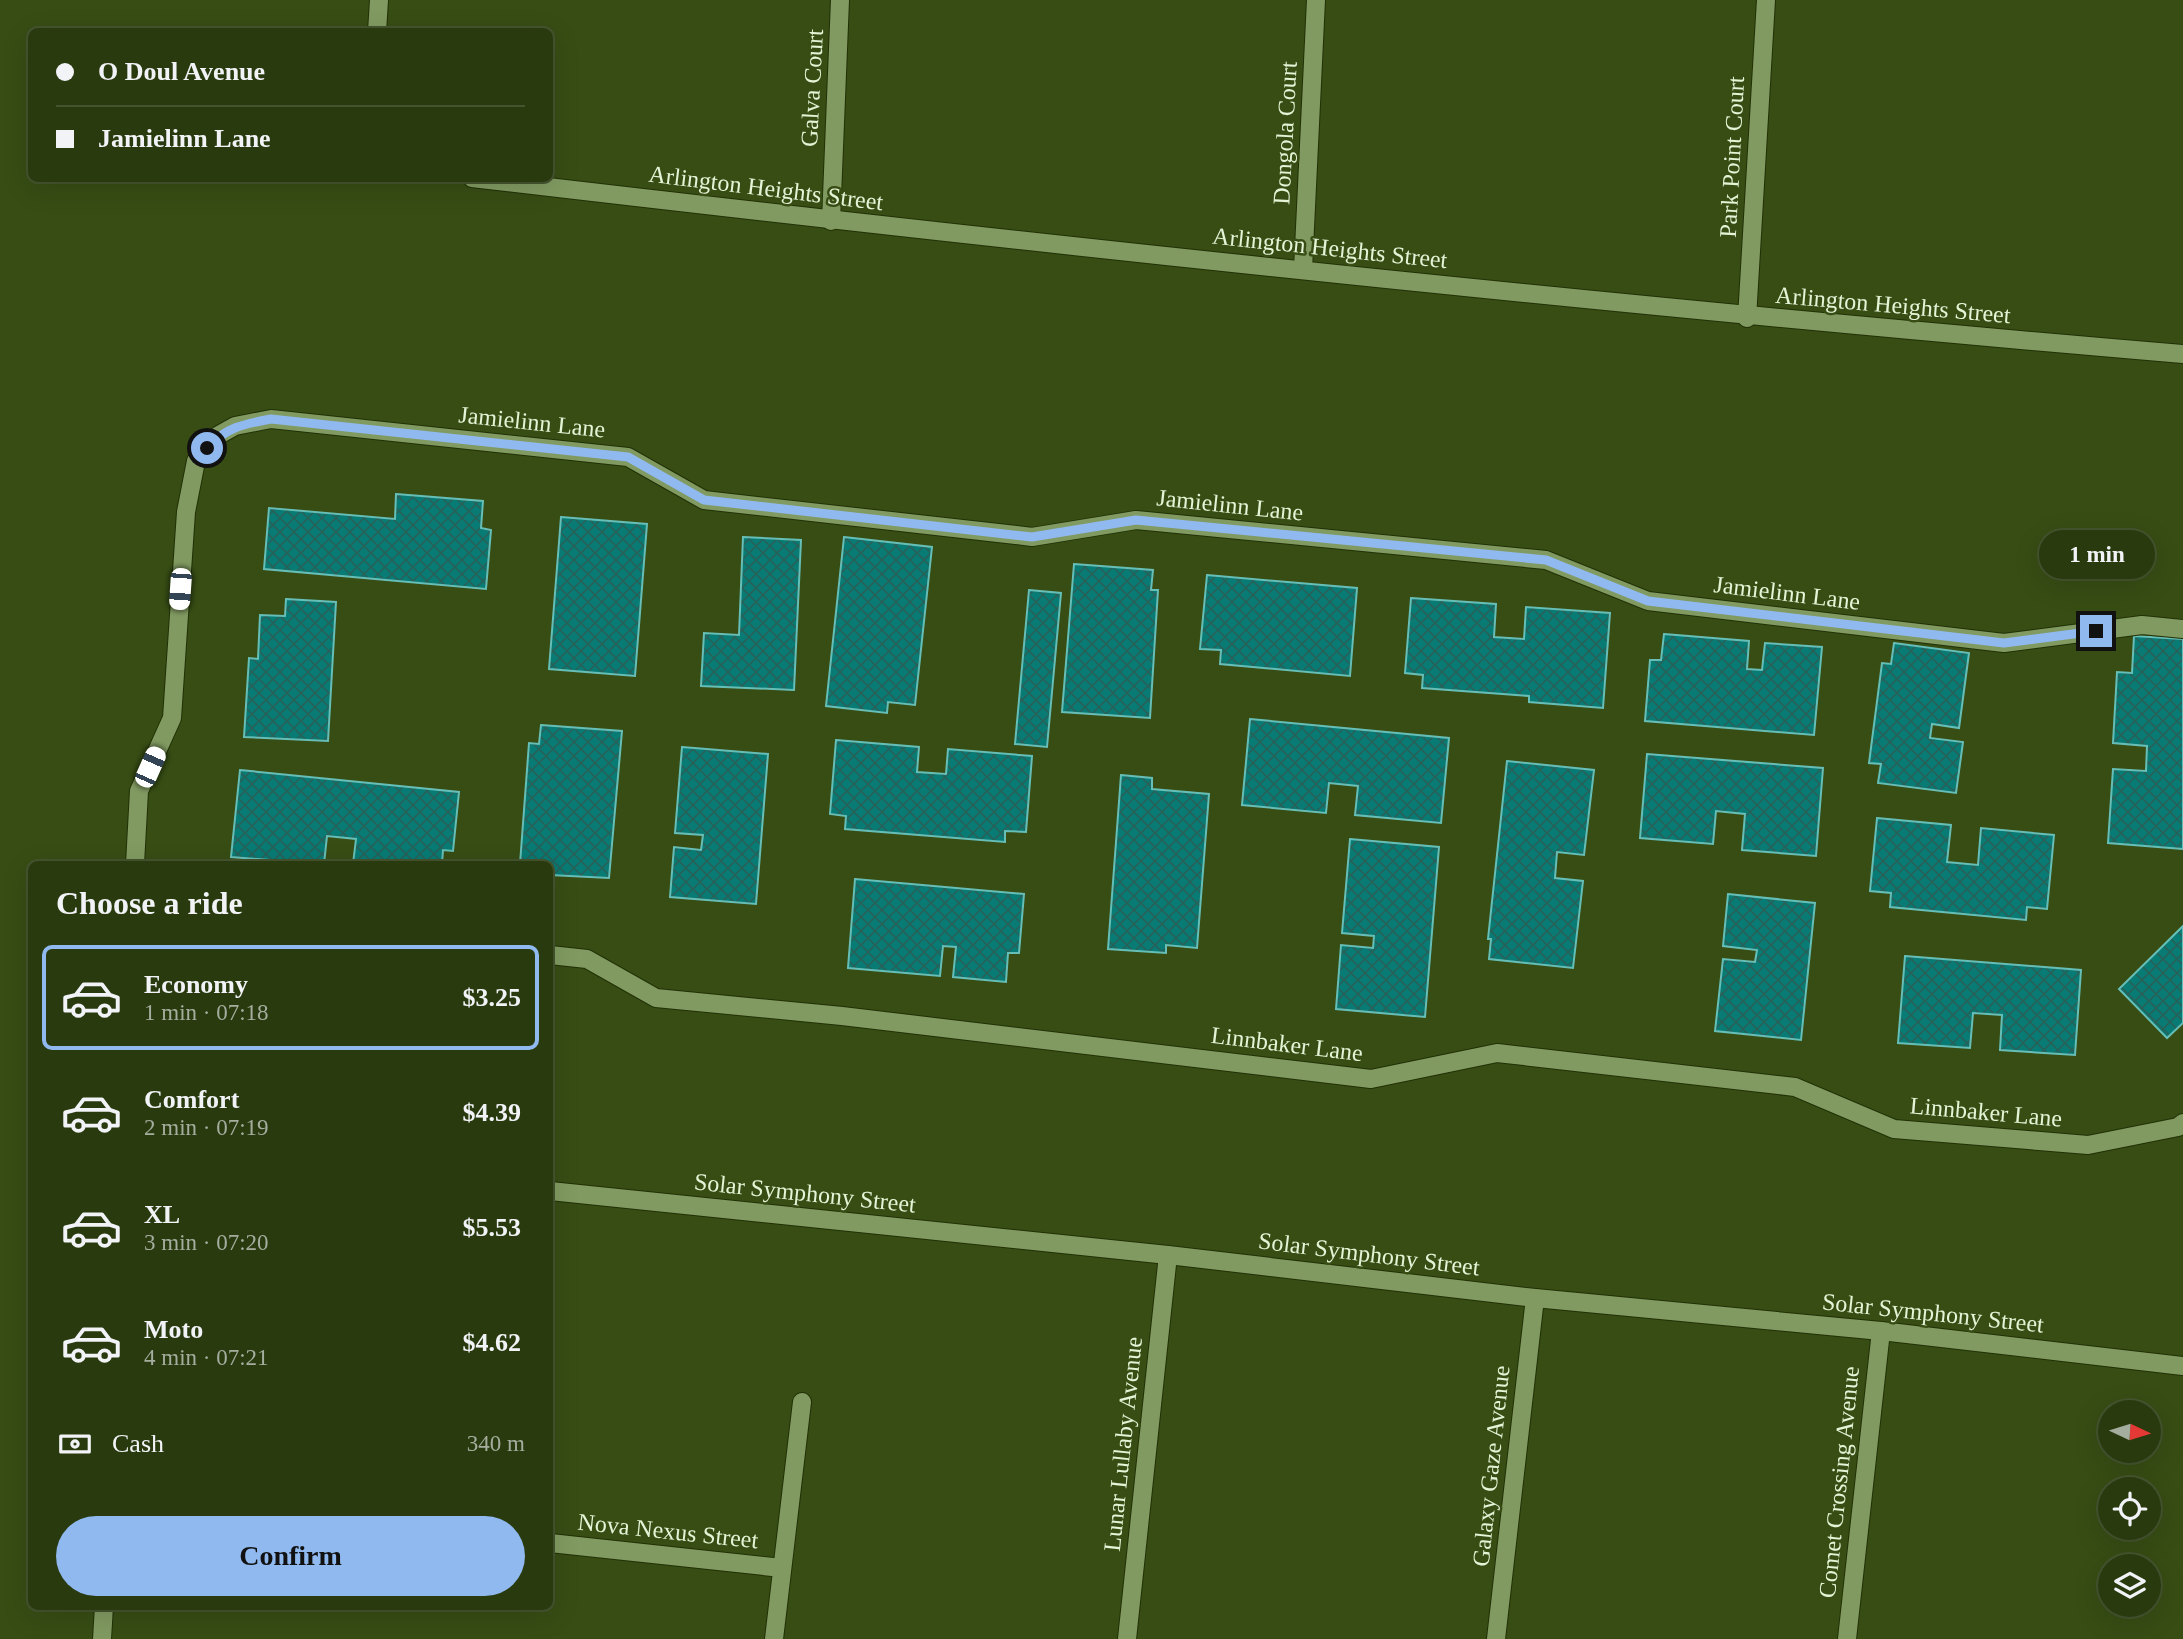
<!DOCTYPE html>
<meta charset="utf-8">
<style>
:root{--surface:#293a0f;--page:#35451d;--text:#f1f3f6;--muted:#a5ad9e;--line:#45542f;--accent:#90b9f0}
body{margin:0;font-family:"Times New Roman",serif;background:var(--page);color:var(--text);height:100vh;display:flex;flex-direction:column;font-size:26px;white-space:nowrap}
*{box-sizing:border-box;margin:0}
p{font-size:23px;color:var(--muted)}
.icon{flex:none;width:38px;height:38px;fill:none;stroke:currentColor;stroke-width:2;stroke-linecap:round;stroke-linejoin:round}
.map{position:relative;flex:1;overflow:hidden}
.panel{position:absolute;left:28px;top:861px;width:525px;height:749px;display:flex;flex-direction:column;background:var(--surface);border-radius:10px;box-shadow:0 7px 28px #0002,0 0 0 2px var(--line)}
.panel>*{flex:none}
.top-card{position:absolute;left:28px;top:28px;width:525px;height:154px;border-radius:10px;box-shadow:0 7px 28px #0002,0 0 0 2px var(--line);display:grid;align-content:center;height:154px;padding:0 28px;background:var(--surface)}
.needle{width:46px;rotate:94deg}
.buttons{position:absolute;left:2098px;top:1400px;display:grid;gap:14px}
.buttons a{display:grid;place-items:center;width:63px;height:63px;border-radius:50%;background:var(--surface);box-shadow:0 7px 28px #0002,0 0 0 2px var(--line);font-size:35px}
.end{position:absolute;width:32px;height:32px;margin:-16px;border:9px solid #90b9f0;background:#111;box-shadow:0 0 0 4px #111}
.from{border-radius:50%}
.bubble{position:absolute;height:49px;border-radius:24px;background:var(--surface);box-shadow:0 7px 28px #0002,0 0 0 2px var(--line);font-size:23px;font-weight:700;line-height:49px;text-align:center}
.car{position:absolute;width:21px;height:42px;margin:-21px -10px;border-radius:9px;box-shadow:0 0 5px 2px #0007;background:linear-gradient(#fff 24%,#345 0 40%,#fff 0 76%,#345 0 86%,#fff 0)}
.top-card b{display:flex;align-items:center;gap:24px;height:66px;font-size:26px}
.top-card b+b{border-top:2px solid var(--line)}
.top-card i{width:18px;height:18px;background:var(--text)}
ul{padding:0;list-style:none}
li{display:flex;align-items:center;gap:21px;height:105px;margin:0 14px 10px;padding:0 14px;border:4px solid transparent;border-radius:10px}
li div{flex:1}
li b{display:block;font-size:26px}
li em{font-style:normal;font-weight:700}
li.active{border-color:var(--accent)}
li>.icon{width:63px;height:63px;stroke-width:1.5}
h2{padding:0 28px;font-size:32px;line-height:84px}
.pay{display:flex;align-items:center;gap:18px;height:77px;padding:0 28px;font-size:26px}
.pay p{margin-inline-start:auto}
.cta{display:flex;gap:14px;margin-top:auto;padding:14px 28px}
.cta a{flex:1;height:80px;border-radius:42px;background:var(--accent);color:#111;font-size:28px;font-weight:700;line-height:80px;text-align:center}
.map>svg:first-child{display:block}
</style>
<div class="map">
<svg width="2183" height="1639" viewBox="0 0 2183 1639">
<defs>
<pattern id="building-cross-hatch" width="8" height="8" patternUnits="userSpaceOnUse" patternTransform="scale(1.75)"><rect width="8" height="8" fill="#077b74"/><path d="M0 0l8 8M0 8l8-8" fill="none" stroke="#26625a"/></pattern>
</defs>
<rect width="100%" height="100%" fill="#374d14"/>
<g fill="url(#building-cross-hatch)" stroke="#66beb6" stroke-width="2">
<path d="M 396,494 L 483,501 L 481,528 L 491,530 L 486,589 L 264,569 L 269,508 L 395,519 Z"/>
<path d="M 561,517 L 647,524 L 635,676 L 549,669 Z"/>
<path d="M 743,537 L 801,540 L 794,690 L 701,686 L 704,633 L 739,635 Z"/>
<path d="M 844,537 L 932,547 L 915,705 L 888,702 L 887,713 L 826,706 Z"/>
<path d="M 1074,564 L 1153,570 L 1151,590 L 1158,590 L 1150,718 L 1062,712 Z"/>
<path d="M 1207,575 L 1357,588 L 1350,676 L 1220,664 L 1221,650 L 1200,649 Z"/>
<path d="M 1029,590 L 1061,593 L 1047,747 L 1015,744 Z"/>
<path d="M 1411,598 L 1496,604 L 1494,637 L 1524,639 L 1526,607 L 1610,613 L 1603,708 L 1529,702 L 1529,696 L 1422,688 L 1423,675 L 1405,673 Z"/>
<path d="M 286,599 L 336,602 L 328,741 L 244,737 L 249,658 L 258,659 L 260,615 L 285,616 Z"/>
<path d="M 1664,634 L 1749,641 L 1747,669 L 1762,670 L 1765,643 L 1822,647 L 1814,735 L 1645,721 L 1650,660 L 1661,660 Z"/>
<path d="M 2134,636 L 2183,639 L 2183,849 L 2108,843 L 2113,769 L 2146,771 L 2147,746 L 2113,743 L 2117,672 L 2132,673 Z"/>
<path d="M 1894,643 L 1969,653 L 1959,728 L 1932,724 L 1930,738 L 1963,742 L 1956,793 L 1878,783 L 1881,764 L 1869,763 L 1882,663 L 1891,664 Z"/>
<path d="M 1250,719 L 1449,738 L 1441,823 L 1355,815 L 1358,786 L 1329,783 L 1326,813 L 1242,805 Z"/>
<path d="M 541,725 L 622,731 L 609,878 L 550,875 L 550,864 L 520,864 L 529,743 L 539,744 Z"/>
<path d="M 836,740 L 919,747 L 917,772 L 946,774 L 948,749 L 1032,756 L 1026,832 L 1005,831 L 1005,842 L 845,829 L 846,816 L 830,814 Z"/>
<path d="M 682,747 L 768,754 L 756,904 L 670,897 L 674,847 L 701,850 L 703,835 L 675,833 Z"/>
<path d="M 1647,754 L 1823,768 L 1816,856 L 1742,850 L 1745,814 L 1716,811 L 1713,844 L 1640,838 Z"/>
<path d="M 1507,761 L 1594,770 L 1584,855 L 1557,852 L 1555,878 L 1583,881 L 1573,968 L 1489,959 L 1491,939 L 1488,939 Z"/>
<path d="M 240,770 L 459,792 L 453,851 L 443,850 L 442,864 L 353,864 L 356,839 L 327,836 L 324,864 L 231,857 Z"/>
<path d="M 1121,775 L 1152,778 L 1152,789 L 1209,794 L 1197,948 L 1166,945 L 1166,953 L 1108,949 Z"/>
<path d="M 1877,818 L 1951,825 L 1947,862 L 1978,865 L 1981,828 L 2054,835 L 2047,909 L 2027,907 L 2026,920 L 1890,907 L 1891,893 L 1870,891 Z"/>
<path d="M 1350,839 L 1439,847 L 1425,1017 L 1336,1009 L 1341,945 L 1373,948 L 1374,936 L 1342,933 Z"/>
<path d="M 855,879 L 1024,894 L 1019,953 L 1008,953 L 1006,982 L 953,977 L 956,947 L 943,946 L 940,976 L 848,968 Z"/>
<path d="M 1728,894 L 1815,903 L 1801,1040 L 1715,1031 L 1723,959 L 1755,962 L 1757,950 L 1723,946 Z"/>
<path d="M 2183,926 L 2183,1023 L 2167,1038 L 2119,989 Z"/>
<path d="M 1905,956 L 2081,970 L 2075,1055 L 2000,1050 L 2002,1015 L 1973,1013 L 1970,1048 L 1898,1043 Z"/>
</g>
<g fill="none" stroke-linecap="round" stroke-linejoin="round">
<g stroke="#213106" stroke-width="20">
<g id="minor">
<path d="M 377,32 L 379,0"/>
<path d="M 472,178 C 1042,245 1612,306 2183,354"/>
<path d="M 831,221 L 840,0"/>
<path d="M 1303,269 L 1316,0"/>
<path d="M 1747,318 L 1766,0"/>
<path d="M 135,864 L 139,791 L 172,718 L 186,512 L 196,461 L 219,435 L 235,426 L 271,419 L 628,457 L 704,500 L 1016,535 L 1032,537 L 1136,520 L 1546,560 L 1648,601 L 2004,643 L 2142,625 L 2183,629"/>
<path d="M 550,955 L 587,959 L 656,998 L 842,1016 L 1371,1079 L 1497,1053 L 1795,1087 L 1894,1129 L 2088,1145 L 2178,1127 L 2183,1123"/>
<path d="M 550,1191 L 1168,1255 L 1535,1298 L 1881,1331 L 2183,1366"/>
<path d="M 550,1543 L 782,1568"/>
<path d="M 102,1639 L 104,1606"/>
<path d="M 774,1639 L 802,1402"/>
<path d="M 1127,1639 L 1168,1255"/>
<path d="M 1496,1639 L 1535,1298"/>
<path d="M 1847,1639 L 1881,1331"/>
</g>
</g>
<use href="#minor" stroke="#819a61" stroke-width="18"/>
</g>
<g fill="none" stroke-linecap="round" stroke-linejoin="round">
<path stroke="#90b9f0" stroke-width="9" d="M 207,448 C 226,427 244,424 271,419 L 628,457 L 704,500 L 1032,537 L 1136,520 L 1546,560 L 1648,601 L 2004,643 L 2096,631"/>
</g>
<g text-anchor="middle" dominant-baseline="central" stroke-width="5" stroke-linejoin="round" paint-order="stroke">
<g font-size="24" fill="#e5f4d6" stroke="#374d14">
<text transform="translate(812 88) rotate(-87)">Galva Court</text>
<text transform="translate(1285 133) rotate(-87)">Dongola Court</text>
<text transform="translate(1732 157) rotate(-87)">Park Point Court</text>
<text transform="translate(766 188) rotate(7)">Arlington Heights Street</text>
<text transform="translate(1330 248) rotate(6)">Arlington Heights Street</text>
<text transform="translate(1893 305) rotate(5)">Arlington Heights Street</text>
<text transform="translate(532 422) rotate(6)">Jamielinn Lane</text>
<text transform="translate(1230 505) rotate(6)">Jamielinn Lane</text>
<text transform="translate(1787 593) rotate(7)">Jamielinn Lane</text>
<text transform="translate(1287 1044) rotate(7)">Linnbaker Lane</text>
<text transform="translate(1986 1112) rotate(5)">Linnbaker Lane</text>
<text transform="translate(805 1193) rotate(6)">Solar Symphony Street</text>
<text transform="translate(1369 1254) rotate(7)">Solar Symphony Street</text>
<text transform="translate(1933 1313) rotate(6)">Solar Symphony Street</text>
<text transform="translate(1123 1444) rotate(-84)">Lunar Lullaby Avenue</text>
<text transform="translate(1491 1466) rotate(-84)">Galaxy Gaze Avenue</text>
<text transform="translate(1839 1482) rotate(-84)">Comet Crossing Avenue</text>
<text transform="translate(668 1531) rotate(6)">Nova Nexus Street</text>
</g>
</g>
</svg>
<div class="buttons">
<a><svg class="needle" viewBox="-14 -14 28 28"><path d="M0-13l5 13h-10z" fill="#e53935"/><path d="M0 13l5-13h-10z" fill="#a5ad9e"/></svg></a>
<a><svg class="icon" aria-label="locate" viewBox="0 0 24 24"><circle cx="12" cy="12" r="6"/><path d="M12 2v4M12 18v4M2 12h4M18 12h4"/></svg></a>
<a><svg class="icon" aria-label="layers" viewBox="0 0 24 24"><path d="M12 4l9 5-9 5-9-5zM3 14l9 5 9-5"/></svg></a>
</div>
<i class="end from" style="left:207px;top:448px"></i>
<i class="end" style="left:2096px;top:631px"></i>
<div class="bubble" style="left:2039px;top:530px;width:116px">1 min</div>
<i class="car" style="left:180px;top:589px;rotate:184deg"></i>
<i class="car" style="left:150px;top:767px;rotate:24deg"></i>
<div class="top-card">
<b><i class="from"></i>O Doul Avenue</b>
<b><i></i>Jamielinn Lane</b>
</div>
<section class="panel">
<h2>Choose a ride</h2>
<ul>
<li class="active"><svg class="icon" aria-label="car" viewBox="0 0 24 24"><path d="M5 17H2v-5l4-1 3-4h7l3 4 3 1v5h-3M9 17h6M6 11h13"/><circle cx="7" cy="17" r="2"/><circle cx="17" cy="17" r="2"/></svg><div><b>Economy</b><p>1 min · 07:18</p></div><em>$3.25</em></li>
<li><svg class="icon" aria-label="car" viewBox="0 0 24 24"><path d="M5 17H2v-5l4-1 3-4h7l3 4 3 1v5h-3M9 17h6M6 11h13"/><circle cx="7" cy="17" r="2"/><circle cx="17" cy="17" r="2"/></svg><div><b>Comfort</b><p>2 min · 07:19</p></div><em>$4.39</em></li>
<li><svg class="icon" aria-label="car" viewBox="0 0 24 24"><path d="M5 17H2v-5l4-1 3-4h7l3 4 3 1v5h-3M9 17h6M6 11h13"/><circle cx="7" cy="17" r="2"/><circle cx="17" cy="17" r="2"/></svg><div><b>XL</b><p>3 min · 07:20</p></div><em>$5.53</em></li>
<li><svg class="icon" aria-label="car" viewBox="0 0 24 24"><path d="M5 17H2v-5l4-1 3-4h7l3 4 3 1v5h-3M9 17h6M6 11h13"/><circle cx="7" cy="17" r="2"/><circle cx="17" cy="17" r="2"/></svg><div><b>Moto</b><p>4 min · 07:21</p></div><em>$4.62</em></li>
</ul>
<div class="pay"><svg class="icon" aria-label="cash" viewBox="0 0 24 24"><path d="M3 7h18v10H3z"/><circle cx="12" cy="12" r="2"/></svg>Cash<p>340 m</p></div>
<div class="cta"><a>Confirm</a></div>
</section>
</div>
